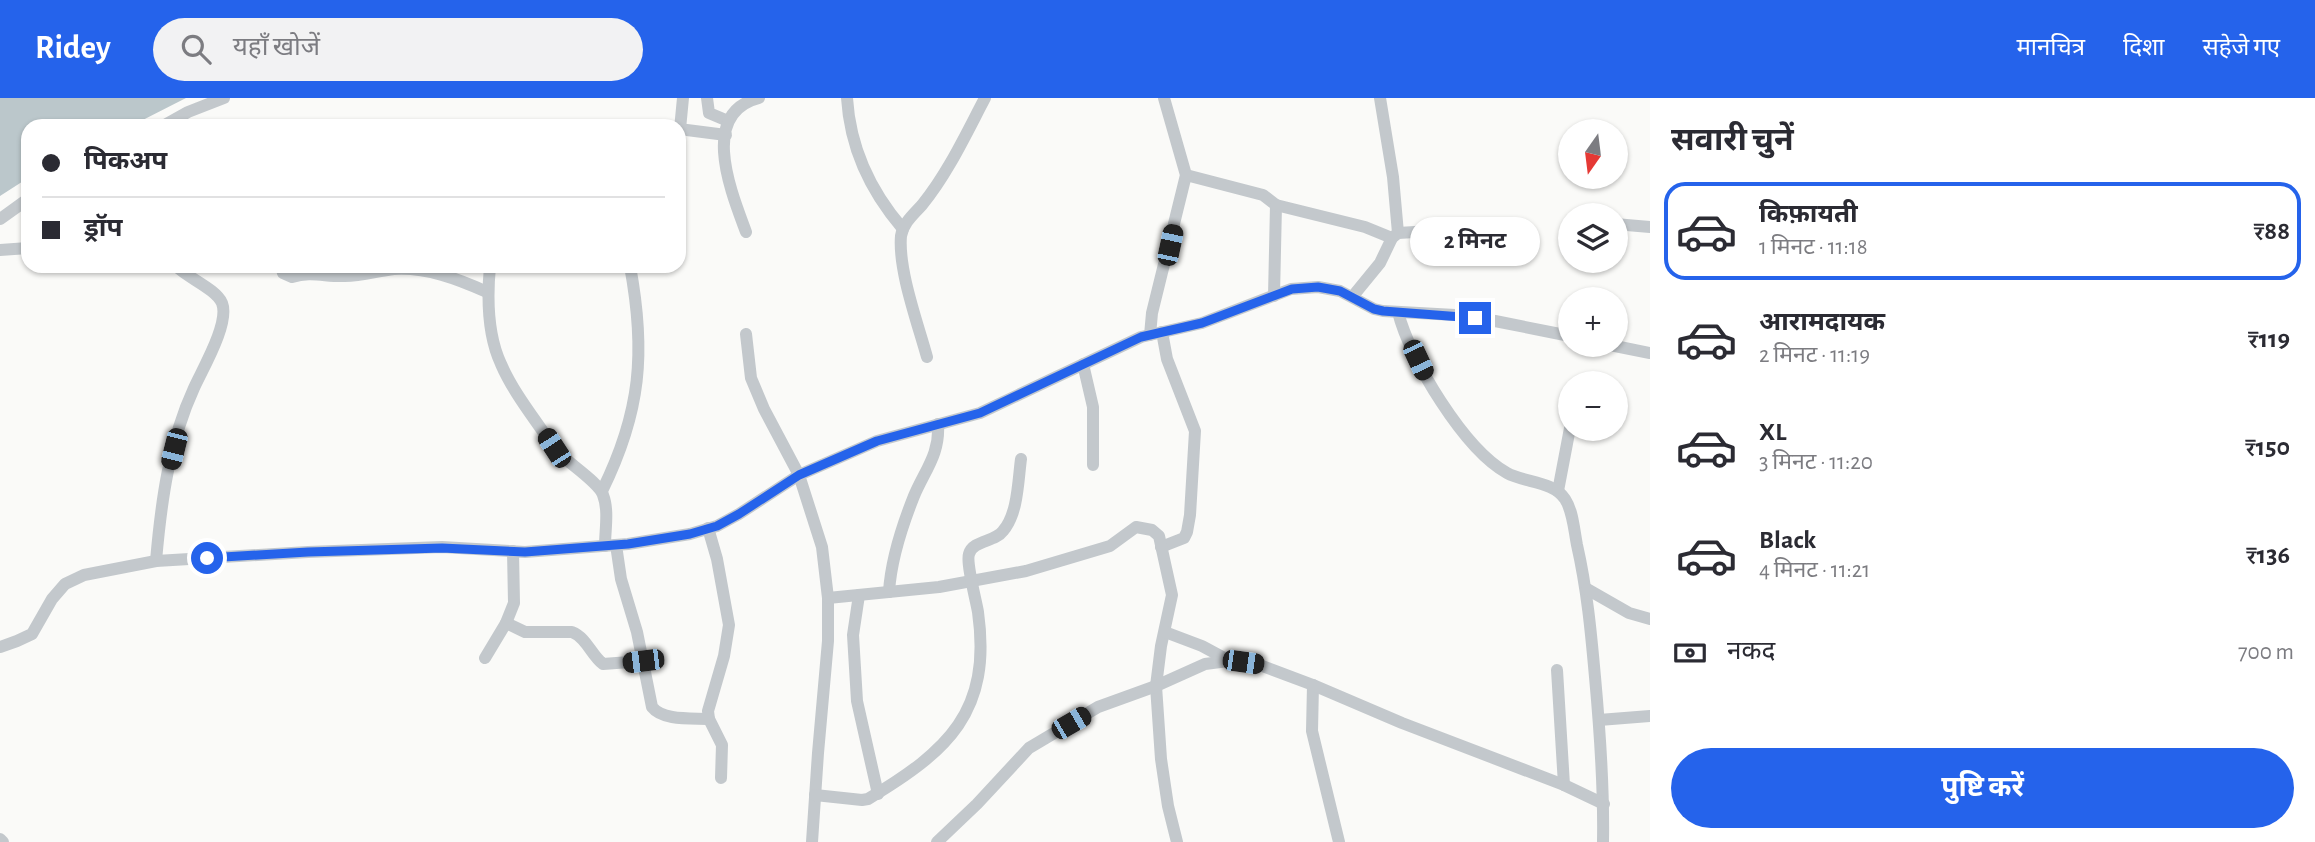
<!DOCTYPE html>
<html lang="hi">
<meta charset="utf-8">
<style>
:root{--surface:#fff;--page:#f2f2f3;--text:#2b2b33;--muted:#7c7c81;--line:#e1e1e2;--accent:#2563eb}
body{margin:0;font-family:"Alegreya Sans","Noto Sans Devanagari",sans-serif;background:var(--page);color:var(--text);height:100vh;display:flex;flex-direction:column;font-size:26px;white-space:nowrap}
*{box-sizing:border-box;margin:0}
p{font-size:23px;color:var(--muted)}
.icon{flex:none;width:38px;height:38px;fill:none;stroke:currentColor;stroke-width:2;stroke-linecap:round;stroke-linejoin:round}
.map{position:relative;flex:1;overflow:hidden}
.details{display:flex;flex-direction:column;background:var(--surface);width:665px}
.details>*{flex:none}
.banner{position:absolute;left:21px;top:21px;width:665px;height:154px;border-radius:21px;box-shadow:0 2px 5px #0004;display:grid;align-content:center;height:154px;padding:0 21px;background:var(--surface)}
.needle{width:46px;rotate:194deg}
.controls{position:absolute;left:1558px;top:21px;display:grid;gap:14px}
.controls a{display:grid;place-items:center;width:70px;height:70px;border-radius:50%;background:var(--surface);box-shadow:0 2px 5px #0004;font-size:35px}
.end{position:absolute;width:32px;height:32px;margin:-16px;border:9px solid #2563eb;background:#fff;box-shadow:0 0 0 4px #fff}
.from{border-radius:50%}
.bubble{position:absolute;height:49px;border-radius:24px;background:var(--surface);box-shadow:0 2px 5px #0004;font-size:23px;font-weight:700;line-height:49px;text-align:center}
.car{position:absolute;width:21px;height:42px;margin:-21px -10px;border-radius:9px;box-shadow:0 0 5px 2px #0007;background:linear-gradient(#222 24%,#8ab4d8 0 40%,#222 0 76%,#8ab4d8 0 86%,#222 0)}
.banner b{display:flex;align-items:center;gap:24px;height:66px;font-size:26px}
.banner b+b{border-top:2px solid var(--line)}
.banner i{width:18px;height:18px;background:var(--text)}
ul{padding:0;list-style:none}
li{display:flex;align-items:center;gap:21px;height:98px;margin:0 14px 10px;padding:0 7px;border:4px solid transparent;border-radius:21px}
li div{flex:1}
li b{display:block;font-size:26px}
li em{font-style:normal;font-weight:700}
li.current{border-color:var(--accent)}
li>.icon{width:63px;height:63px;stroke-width:1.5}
h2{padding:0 21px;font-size:32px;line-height:84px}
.pay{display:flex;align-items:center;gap:18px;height:77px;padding:0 21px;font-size:26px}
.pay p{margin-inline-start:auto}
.button{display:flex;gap:14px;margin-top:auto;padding:14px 21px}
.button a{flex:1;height:80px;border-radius:42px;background:var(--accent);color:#fff;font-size:28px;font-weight:700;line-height:80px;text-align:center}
header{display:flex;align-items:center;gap:42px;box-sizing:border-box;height:98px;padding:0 35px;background:var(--accent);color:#fff}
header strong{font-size:33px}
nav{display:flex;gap:38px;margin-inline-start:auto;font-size:24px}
.search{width:490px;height:63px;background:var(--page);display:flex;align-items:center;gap:18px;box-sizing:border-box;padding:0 24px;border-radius:38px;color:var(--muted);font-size:26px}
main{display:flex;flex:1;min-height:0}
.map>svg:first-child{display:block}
</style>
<header>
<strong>Ridey</strong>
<div class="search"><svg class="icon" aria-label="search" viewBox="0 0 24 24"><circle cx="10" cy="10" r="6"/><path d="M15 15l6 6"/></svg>यहाँ खोजें</div>
<nav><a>मानचित्र</a><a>दिशा</a><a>सहेजे गए</a></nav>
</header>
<main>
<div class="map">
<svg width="1650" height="744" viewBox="0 0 1650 744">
<rect width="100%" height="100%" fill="#fafaf8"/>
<path fill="#bbc7cb" d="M 0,0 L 186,0 L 131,28 L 28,28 L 28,80 L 0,98 Z"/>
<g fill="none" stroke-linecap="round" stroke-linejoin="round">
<g stroke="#c3c8cc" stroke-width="12">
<path d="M 707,0 L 709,15 L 728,23"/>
<path d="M 847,0 C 850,49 871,94 903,131"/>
<path d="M 1380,0 L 1393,79 L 1398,135"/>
<path d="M 163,28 L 188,14 L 224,0"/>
<path d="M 679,31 L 726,37"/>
<path d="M 680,31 L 683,0"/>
<path d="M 1186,77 L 1263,97 L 1276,107 L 1274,198"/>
<path d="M 1276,107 L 1365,129 L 1392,140"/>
<path d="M 0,121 L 28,101"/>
<path d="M 1615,126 L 1650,129"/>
<path d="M 746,134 C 732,96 698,15 759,0"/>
<path d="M 0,152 L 28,150"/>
<path d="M 281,168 L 283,175 L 292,179 C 311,173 326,179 345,178 C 362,178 377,173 394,171 C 427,169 458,181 487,194"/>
<path d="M 490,168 C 487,200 487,236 501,266 C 514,296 536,322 554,350 C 566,364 599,384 603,397 C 609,412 605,432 605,448"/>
<path d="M 1353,198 L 1380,165 L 1392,140 L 1398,135 L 1483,130"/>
<path d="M 1398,214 C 1410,262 1464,351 1507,375 C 1525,385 1553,383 1565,401 C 1573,413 1574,432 1577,447 C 1587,491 1591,534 1595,579 C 1600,634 1604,689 1603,744"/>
<path d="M 746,236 L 751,280 L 764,311 L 799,377 L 822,449 L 828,500 L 828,543 L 818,655 L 812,744"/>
<path d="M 1150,237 L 1152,215 L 1186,77 L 1164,0"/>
<path d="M 1610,247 L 1650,255"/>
<path d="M 927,259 C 918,226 898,172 901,138 C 903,125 914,116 922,107 C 948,75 966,36 985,0"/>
<path d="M 1083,266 L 1093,309 L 1093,367"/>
<path d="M 602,393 C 641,314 646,254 630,168"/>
<path d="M 1558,393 L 1570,330"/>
<path d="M 708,430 L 717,461 L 729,527 L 724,558 L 708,613 L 709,621 L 722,647 L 721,680"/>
<path d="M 616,447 L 621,481 L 637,534 L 652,609 C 663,623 692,620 709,621"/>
<path d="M 1161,449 L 1184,440 L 1187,434 L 1190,417 L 1195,333 L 1167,261 L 1162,234"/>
<path d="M 156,463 C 161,405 169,344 194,290 C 202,272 230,225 222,205 C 216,191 188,180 176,168"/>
<path d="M 1587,491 L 1629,515 L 1650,521"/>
<path d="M 889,494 C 891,461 902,428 914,398 C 925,372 940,356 938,326"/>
<path d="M 859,497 L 853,537 L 857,603 L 878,696"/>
<path d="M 828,500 L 939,489 L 1026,473 L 1110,448 L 1136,429 L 1152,432 L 1159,438 L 1172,497 L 1161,548 L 1156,588 L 1161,661 L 1168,708 L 1177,744"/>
<path d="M 506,525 L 525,534 L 572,534 C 587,540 591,557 603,566 L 643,563"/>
<path d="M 1165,534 L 1202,548 L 1228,562"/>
<path d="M 0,549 L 17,543 L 32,536 L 52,501 L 65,486 L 84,477 L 156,463 L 308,454 L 442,449 L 525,454 L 628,446 L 690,436 L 717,428 L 739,416 L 799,377 L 877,343 L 980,315 L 1141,239 L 1202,225 L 1291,191 L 1318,189 L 1340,193 L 1374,211 L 1383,213 L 1455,217 L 1495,223 L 1570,238"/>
<path d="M 485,560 L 506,525 L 514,505 L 513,453"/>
<path d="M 1557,572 L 1564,687"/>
<path d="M 1313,587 L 1312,633 L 1339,744"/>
<path d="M 1599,622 L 1650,618"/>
<path d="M 815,697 L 862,702 L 868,701 C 948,653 992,614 978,514 C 976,502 966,465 969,456 C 973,442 995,444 1003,433 C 1018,416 1018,383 1021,361"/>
<path d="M 0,741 L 3,744"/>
<path d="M 937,744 L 977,706 L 1029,650 L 1098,609 L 1156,588 L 1205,566 L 1228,563 L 1257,566 L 1313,587 L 1402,625 L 1564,687 L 1604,706"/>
</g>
</g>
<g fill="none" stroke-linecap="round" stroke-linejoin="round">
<path stroke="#2563eb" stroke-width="9" d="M 207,460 L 308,454 L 442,450 L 525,454 L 628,446 L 690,436 L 717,428 L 739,416 L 799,377 L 877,343 L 980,315 L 1141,239 L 1202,225 L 1292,191 L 1318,189 L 1340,193 L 1374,211 L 1383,213 L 1475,220"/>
</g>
</svg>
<div class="controls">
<a><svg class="needle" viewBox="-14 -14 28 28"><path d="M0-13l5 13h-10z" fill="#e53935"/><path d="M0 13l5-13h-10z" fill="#7c7c81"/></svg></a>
<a><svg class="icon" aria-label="layers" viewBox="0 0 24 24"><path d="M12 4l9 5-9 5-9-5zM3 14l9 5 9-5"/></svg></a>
<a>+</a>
<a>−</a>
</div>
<i class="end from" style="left:207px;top:460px"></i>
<i class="end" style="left:1475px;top:220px"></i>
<div class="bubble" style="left:1410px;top:119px;width:130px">2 मिनट</div>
<i class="car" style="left:1170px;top:147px;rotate:12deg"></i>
<i class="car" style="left:1418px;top:262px;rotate:155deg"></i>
<i class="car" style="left:554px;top:350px;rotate:327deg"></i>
<i class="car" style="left:174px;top:351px;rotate:194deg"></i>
<i class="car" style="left:643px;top:563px;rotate:263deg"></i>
<i class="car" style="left:1243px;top:564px;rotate:98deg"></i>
<i class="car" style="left:1071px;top:625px;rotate:60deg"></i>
<div class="banner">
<b><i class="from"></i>पिकअप</b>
<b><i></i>ड्रॉप</b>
</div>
</div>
<section class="details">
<h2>सवारी चुनें</h2>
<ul>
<li class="current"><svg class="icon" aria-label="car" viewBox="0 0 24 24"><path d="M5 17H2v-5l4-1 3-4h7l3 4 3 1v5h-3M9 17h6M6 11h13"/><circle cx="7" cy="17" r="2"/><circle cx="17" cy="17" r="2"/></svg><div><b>किफ़ायती</b><p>1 मिनट · 11:18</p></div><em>₹88</em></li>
<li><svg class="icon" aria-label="car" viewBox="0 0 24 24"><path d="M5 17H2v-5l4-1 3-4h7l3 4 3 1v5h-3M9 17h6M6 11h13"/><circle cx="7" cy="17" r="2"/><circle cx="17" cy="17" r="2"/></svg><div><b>आरामदायक</b><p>2 मिनट · 11:19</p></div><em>₹119</em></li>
<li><svg class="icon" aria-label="car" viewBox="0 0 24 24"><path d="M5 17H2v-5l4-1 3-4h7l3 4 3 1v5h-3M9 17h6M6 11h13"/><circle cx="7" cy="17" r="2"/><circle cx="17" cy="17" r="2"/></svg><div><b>XL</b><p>3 मिनट · 11:20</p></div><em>₹150</em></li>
<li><svg class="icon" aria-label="car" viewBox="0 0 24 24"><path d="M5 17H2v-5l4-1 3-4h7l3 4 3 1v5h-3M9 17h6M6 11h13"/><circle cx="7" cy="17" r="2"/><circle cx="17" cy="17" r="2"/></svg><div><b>Black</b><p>4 मिनट · 11:21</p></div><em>₹136</em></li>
</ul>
<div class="pay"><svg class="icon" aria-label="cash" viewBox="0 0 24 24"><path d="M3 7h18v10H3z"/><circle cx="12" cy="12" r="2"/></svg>नकद<p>700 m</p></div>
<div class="button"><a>पुष्टि करें</a></div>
</section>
</main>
